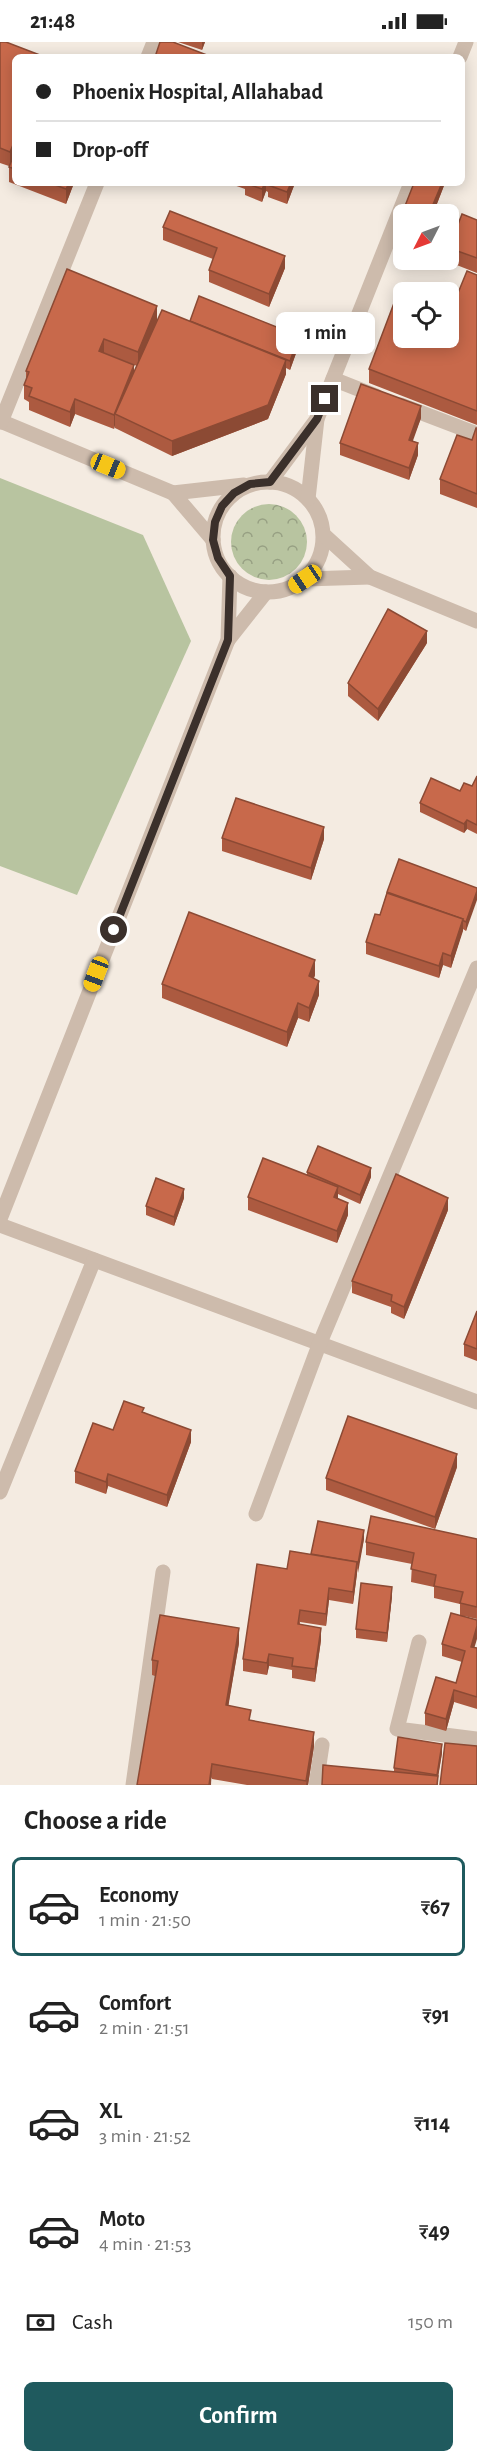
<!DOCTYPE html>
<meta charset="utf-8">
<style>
:root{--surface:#fff;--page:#f2f2f2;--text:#222;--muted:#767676;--line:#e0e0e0;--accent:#1f5a5e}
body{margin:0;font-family:"Alegreya Sans",sans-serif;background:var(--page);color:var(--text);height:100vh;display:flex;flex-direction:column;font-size:22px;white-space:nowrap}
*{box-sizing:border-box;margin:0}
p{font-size:20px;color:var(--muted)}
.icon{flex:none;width:33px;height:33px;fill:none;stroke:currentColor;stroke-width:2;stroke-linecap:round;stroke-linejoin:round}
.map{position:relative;height:1743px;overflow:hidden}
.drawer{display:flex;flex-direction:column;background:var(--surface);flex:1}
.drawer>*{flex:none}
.hud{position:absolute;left:12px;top:12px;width:453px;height:132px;border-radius:9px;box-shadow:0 3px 15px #0003;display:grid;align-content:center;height:132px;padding:0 24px;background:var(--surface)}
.needle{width:39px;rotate:228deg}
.controls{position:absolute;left:393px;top:162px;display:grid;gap:12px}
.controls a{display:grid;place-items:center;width:66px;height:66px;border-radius:9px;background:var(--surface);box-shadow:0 3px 15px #0003;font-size:30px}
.end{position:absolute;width:27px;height:27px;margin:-14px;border:8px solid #3b302b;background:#fff;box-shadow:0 0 0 3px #fff}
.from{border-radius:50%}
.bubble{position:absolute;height:42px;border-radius:9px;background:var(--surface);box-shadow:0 3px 15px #0003;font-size:20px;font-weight:600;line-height:42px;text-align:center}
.car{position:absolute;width:18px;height:36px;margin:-18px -9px;border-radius:8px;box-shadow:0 0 4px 2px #0007;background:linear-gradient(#f5c518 24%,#345 0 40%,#f5c518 0 76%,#345 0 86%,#f5c518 0)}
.hud b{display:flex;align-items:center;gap:21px;height:57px;font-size:22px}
.hud b+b{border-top:2px solid var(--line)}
.hud i{width:15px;height:15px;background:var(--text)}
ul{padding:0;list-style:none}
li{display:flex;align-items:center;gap:18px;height:99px;margin:0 12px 9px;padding:0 12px;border:3px solid transparent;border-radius:9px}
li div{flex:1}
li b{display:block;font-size:22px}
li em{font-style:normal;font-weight:600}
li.current{border-color:var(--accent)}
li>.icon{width:54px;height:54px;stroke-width:1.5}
h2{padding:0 24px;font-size:27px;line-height:72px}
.pay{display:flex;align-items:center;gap:15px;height:66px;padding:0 24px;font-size:22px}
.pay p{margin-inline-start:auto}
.action{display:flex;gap:12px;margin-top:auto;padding:12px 24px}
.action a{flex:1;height:69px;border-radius:9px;background:var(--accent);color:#fff;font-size:24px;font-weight:600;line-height:69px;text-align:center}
.status{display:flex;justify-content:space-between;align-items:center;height:42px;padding:0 30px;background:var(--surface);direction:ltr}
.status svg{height:16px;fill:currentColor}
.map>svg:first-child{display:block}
</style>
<div class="status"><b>21:48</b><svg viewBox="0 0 49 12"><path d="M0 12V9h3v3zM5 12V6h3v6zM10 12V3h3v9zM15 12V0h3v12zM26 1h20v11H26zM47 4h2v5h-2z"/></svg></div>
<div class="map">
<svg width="477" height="1743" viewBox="0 0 477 1743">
<defs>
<pattern id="forest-crowns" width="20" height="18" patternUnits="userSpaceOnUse" patternTransform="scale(1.5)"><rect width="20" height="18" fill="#b8c4a0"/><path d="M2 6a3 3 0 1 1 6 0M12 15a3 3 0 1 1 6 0" fill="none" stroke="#97a083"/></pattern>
</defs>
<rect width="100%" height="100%" fill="#f4ebe1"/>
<circle fill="url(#forest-crowns)" cx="269" cy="500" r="38"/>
<path fill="#b8c4a0" d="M 0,436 L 143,493 L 191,599 L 77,853 L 0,824 Z"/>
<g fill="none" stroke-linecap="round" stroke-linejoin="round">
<g stroke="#cdbbac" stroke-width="15">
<path d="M 148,15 L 154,0"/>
<path d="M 460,15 L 466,0"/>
<path d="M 333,337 L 376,354"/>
<path d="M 401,363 L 477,392"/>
<path d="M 0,379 L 173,451 L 244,443"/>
<path d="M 1,380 L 97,141"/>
<circle cx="268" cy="495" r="55"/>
<path d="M 270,440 L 317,377"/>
<path d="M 173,451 L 213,498"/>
<path d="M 308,457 L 317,377 L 411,141"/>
<path d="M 324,493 L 370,535 L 477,579"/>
<path d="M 305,537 L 370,535"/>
<path d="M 228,598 L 266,550"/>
<path d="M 0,1177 L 228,598 L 230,534"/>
<path d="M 0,1183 L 477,1360"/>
<path d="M 0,1450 L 94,1218"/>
<path d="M 256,1472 L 319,1303 L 477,926"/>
<path d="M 419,1600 L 397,1687 L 477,1697"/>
<path d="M 133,1743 L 163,1530"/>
<path d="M 316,1743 L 322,1703"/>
</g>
</g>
<g fill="#ac5a40" fill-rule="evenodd">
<path d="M 0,0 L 15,15 L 15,141 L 74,141 L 66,162 L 9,140 L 9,124 L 0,121 Z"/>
<path d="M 178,0 L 205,0 L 202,8 Z"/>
<path d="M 228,141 L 295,141 L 287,162 L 268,155 L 268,150 L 266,149 L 262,160 L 245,153 L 245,147 Z"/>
<path d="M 414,141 L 445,141 L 433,172 L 404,172 L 404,205 L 394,201 L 394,192 Z"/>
<path d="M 477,178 L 477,231 L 449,220 L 449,206 Z"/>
<path d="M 163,185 L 285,226 L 269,265 L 209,240 L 209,228 L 213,217 L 163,198 Z"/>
<path d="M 67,227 L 157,278 L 190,279 L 299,303 L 290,328 L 286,326 L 286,332 L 268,377 L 172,414 L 115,386 L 115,383 L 114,387 L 75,372 L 70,385 L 29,368 L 29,360 L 24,357 L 24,343 L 26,338 L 26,329 ZM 104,311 L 137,324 L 134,331 Z"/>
<path d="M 477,233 L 477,383 L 369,341 L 369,327 L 451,268 Z"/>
<path d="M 421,376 L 412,399 L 418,413 L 409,438 L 340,413 L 340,401 Z"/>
<path d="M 477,386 L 477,466 L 440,452 L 440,437 L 472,398 Z"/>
<path d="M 427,601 L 378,679 L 348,654 L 348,641 Z"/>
<path d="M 477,734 L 477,792 L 467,787 L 464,791 L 420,770 L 420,761 L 460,749 L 472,744 Z"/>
<path d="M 222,796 L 324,797 L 311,838 L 222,809 Z"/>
<path d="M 477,846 L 466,889 L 463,887 L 451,926 L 443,923 L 439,936 L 366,912 L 366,900 L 380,873 L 387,850 Z"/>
<path d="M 315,933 L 314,936 L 319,953 L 309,980 L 298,976 L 287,1005 L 162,956 L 162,942 Z"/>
<path d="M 307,1130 L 371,1135 L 360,1162 L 338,1152 L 338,1157 L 348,1173 L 337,1201 L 248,1168 L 248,1155 L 307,1133 Z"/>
<path d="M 184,1156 L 174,1184 L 146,1173 L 146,1164 Z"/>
<path d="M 448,1168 L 404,1277 L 391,1271 L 391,1265 L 352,1251 L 352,1239 Z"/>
<path d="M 477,1269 L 477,1319 L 464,1314 L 464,1302 Z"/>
<path d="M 144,1370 L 191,1400 L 167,1465 L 108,1444 L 106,1452 L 75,1441 L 75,1429 L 113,1388 Z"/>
<path d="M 457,1425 L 435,1487 L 326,1448 L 326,1436 Z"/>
<path d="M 364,1497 L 357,1531 L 353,1562 L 329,1558 L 326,1584 L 300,1580 L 300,1582 L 321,1598 L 315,1640 L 292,1636 L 292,1628 L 269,1624 L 267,1633 L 243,1629 L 243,1617 L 287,1527 L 311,1512 Z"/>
<path d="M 477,1497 L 477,1577 L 464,1574 L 474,1606 L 477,1606 L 477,1667 L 454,1660 L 446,1689 L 425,1683 L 425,1671 L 456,1641 L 462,1620 L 442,1614 L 442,1602 L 460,1573 L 460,1562 L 434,1556 L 434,1545 L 411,1540 L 412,1522 L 366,1513 L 366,1500 Z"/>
<path d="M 392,1554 L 387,1600 L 356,1596 L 356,1587 Z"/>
<path d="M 239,1601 L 228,1664 L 251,1679 L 314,1704 L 308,1743 L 247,1743 L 212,1737 L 155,1634 L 152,1633 L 152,1618 Z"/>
<path d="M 442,1711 L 438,1734 L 438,1743 L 394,1730 L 394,1726 Z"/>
</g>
<g fill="#8c4a34">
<path d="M 202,0 L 205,0 L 202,8 Z"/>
<path d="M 15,98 L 15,112 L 10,125 L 10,110 Z"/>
<path d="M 69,141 L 74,141 L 66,162 L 66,147 Z"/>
<path d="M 265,141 L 266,141 L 266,149 L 262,160 L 262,147 Z"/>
<path d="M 291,141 L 295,141 L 287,162 L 287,150 Z"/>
<path d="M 442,141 L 445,141 L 433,172 L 429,172 Z"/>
<path d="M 285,214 L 285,226 L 269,265 L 269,252 Z"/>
<path d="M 157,264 L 157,278 L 138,325 L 138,310 Z"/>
<path d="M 299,294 L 299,303 L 290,328 L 290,319 Z"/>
<path d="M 104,297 L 104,311 L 99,309 Z"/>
<path d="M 286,318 L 286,332 L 268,377 L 172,414 L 172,399 Z"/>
<path d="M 134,323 L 134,338 L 115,372 L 115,383 L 114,387 L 114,373 Z"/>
<path d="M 75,357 L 75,372 L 70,385 L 70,370 Z"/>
<path d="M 421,364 L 421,376 L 409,410 L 409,398 Z"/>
<path d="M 418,401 L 418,413 L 409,438 L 409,426 Z"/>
<path d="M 427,589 L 427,601 L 378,679 L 378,667 Z"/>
<path d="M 467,778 L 467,787 L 464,791 L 464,782 Z"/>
<path d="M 324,785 L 324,797 L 311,838 L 311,826 Z"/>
<path d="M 477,849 L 477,858 L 466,889 L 466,880 Z"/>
<path d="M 463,877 L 463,889 L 451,926 L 451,914 Z"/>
<path d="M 443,911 L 443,923 L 439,936 L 439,924 Z"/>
<path d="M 315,918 L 315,933 L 309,949 L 309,934 Z"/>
<path d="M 319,939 L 319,953 L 309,980 L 309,966 Z"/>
<path d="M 298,961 L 298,976 L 287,1005 L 287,990 Z"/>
<path d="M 371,1126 L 371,1135 L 360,1162 L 360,1153 Z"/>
<path d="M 338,1145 L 338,1157 L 334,1155 Z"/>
<path d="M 184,1147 L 184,1156 L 174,1184 L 174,1175 Z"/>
<path d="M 448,1156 L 448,1168 L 404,1277 L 404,1265 Z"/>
<path d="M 348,1161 L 348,1173 L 337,1201 L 337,1189 Z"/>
<path d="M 191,1388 L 191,1400 L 167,1465 L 167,1453 Z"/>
<path d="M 457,1412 L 457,1425 L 435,1487 L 435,1475 Z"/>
<path d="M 108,1432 L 108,1444 L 106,1452 L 106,1440 Z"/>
<path d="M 364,1488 L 364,1497 L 358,1531 L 358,1522 Z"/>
<path d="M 357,1520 L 357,1532 L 353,1562 L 353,1550 Z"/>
<path d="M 392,1545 L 392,1554 L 387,1600 L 387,1591 Z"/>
<path d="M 329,1546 L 329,1558 L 326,1584 L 326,1572 Z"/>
<path d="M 477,1584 L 477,1597 L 471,1617 L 471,1605 Z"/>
<path d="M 239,1586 L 239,1601 L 226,1678 L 226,1663 Z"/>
<path d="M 321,1586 L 321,1598 L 315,1640 L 315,1627 Z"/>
<path d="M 269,1612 L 269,1624 L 267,1633 L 267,1621 Z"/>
<path d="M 454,1648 L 454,1660 L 446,1689 L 446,1677 Z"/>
<path d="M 314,1690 L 314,1704 L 308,1743 L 306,1743 Z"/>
<path d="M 442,1702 L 442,1711 L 437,1742 L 437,1733 Z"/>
<path d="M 212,1722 L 211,1743 L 209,1743 Z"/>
</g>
<g fill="#c8694b" stroke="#8c4a34" stroke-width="1.5">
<path d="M 0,0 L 6,0 L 45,15 L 15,15 L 15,98 L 10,110 L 0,106 Z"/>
<path d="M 160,0 L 173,0 L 212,15 L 155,15 Z"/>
<path d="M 15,110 L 15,127 L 9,125 Z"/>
<path d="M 50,141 L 69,141 L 66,147 Z"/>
<path d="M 245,141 L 265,141 L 262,147 Z"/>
<path d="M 269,141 L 291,141 L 287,150 L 268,143 Z"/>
<path d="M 414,141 L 442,141 L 429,172 L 404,172 L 404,196 L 394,192 Z"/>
<path d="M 170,169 L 285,214 L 269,252 L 209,228 L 217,206 L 163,185 Z"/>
<path d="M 462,172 L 477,178 L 477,216 L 449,206 Z"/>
<path d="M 67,227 L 157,264 L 138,310 L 104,297 L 99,309 L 134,323 L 114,373 L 75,357 L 70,370 L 29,354 L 32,346 L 24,343 L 29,330 L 26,329 Z"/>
<path d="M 467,229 L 477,233 L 477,369 L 369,327 L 399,248 L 405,250 L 404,250 L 404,296 L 448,296 L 448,267 L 451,268 Z"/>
<path d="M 199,254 L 299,294 L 290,319 L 190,279 Z"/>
<path d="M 162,268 L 286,318 L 268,363 L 172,399 L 115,372 Z"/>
<path d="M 361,342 L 421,364 L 409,398 L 418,401 L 409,426 L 340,401 Z"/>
<path d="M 476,386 L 477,386 L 477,452 L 440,437 L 457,393 L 472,398 Z"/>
<path d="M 388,567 L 427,589 L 378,667 L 348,641 Z"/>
<path d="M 477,734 L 477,783 L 467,778 L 464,782 L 420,761 L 431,736 L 460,749 L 464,741 L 472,744 Z"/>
<path d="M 236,756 L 324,785 L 311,826 L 222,796 Z"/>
<path d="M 399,817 L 477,846 L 477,849 L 466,880 L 462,878 L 463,877 L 387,850 Z"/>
<path d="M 387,851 L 463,877 L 451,914 L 443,911 L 439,924 L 366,900 L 375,872 L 380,873 Z"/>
<path d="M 189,870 L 315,918 L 309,934 L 319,939 L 309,966 L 298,961 L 287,990 L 162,942 Z"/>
<path d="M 318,1104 L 371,1126 L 360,1153 L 307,1130 Z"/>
<path d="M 263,1116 L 338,1145 L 334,1155 L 348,1161 L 337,1189 L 248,1155 Z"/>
<path d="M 396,1132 L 448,1156 L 404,1265 L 391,1259 L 392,1253 L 352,1239 Z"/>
<path d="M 156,1136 L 184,1147 L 174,1175 L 146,1164 Z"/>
<path d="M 477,1269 L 477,1307 L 464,1302 Z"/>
<path d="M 124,1359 L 144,1366 L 142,1370 L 191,1388 L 167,1453 L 108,1432 L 106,1440 L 75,1429 L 93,1381 L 113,1388 Z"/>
<path d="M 348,1374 L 457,1412 L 435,1475 L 326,1436 Z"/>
<path d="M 371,1474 L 477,1497 L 477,1565 L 460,1561 L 463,1550 L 434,1544 L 436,1533 L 411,1527 L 414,1511 L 366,1500 Z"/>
<path d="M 318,1479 L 364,1488 L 358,1522 L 357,1520 L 311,1512 Z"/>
<path d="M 290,1509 L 357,1520 L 353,1550 L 329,1546 L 326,1572 L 300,1568 L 298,1582 L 321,1586 L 315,1627 L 292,1624 L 293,1616 L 269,1612 L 267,1621 L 243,1617 L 257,1522 L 287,1527 Z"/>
<path d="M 361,1541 L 392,1545 L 387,1591 L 356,1587 Z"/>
<path d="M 451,1571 L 477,1578 L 477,1584 L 471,1605 L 477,1606 L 477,1655 L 454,1648 L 446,1677 L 425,1671 L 436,1635 L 456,1641 L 465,1609 L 442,1602 Z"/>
<path d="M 160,1573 L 239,1586 L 226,1663 L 251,1668 L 249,1678 L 314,1690 L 306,1739 L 212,1722 L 209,1743 L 137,1743 L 158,1619 L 152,1618 Z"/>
<path d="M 398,1695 L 442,1702 L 437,1733 L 394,1726 Z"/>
<path d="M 445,1701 L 477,1704 L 477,1743 L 440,1743 Z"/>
<path d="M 323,1723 L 438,1734 L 437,1743 L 322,1743 Z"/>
</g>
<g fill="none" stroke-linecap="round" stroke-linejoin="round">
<path stroke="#3b302b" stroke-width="8" d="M 114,888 L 228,598 L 230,534 L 218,516 L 213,498 L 215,480 L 222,464 L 234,451 L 250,442 L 270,440 L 317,377 L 325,357"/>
</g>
</svg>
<div class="controls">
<a><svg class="needle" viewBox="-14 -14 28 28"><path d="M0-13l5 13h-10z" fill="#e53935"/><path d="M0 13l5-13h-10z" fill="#767676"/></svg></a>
<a><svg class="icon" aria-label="locate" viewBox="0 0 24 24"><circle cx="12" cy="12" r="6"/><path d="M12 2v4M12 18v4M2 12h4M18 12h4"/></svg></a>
</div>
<i class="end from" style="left:114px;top:888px"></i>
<i class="end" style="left:325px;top:357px"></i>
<div class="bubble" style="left:276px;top:270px;width:99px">1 min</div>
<i class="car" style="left:108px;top:424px;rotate:112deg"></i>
<i class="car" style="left:305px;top:537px;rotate:236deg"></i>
<i class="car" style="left:96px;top:932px;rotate:201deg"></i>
<div class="hud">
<b><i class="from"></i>Phoenix Hospital, Allahabad</b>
<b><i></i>Drop-off</b>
</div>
</div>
<section class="drawer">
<h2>Choose a ride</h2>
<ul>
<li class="current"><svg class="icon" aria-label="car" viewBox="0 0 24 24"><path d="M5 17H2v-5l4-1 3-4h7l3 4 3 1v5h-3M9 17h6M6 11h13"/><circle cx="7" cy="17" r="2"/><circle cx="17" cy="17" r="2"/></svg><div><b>Economy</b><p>1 min · 21:50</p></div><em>₹67</em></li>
<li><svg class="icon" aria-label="car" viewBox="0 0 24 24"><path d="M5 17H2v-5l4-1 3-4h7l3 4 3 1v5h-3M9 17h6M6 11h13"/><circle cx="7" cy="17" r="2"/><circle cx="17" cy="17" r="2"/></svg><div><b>Comfort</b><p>2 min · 21:51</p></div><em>₹91</em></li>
<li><svg class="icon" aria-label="car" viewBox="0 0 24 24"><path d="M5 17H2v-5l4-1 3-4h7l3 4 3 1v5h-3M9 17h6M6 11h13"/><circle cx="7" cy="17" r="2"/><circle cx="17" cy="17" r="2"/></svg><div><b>XL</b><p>3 min · 21:52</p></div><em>₹114</em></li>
<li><svg class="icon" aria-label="car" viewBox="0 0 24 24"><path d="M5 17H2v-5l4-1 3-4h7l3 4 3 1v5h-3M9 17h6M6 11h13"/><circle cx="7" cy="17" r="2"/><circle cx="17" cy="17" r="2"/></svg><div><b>Moto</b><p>4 min · 21:53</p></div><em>₹49</em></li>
</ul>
<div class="pay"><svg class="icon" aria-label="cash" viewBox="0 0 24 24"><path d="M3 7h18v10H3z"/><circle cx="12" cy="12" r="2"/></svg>Cash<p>150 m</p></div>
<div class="action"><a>Confirm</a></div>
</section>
